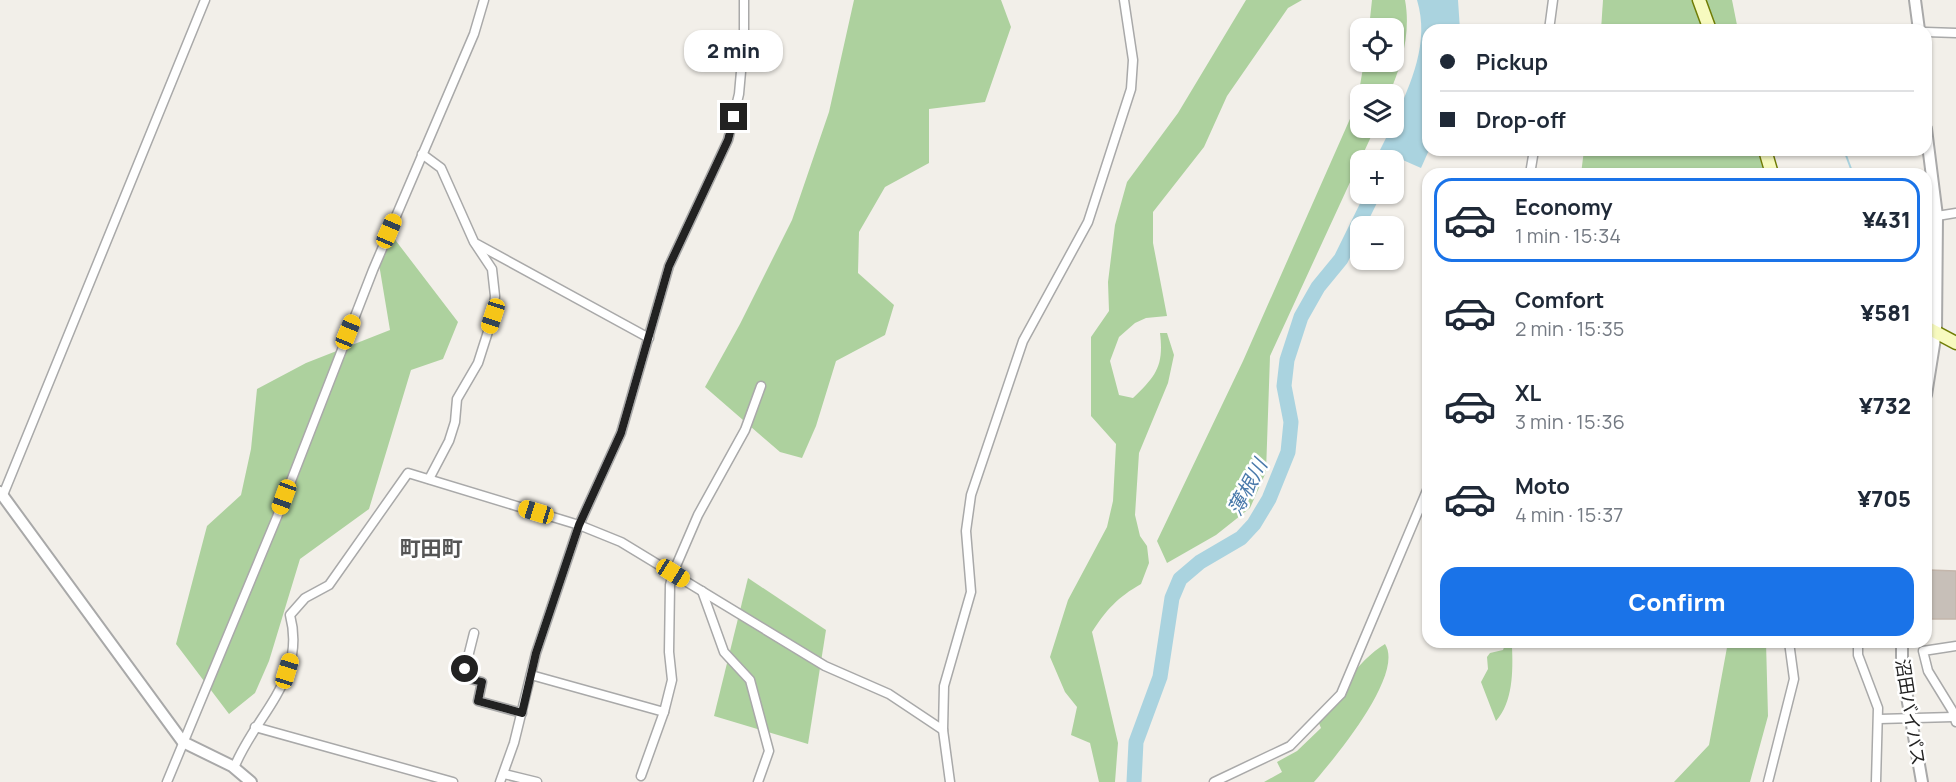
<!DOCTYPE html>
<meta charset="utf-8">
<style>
:root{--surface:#fff;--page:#f6f6f7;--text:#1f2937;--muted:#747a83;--line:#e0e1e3;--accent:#1a73e8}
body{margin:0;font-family:Manrope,"Noto Sans JP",sans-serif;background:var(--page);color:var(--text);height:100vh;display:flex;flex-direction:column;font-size:22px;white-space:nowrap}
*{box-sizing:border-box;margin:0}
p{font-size:20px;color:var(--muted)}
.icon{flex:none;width:33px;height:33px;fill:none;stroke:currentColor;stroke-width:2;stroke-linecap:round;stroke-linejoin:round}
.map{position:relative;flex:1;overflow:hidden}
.side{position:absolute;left:1422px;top:168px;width:510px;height:480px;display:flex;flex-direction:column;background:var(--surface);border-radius:18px;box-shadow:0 2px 4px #0004}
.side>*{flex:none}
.hud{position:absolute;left:1422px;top:24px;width:510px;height:132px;border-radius:18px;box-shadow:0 2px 4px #0004;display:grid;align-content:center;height:132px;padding:0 18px;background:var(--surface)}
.buttons{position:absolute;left:1350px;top:18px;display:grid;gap:12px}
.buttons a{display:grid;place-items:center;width:54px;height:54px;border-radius:12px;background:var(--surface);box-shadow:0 2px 4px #0004;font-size:30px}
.end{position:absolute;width:27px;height:27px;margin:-14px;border:8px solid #222;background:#fff;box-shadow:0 0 0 3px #fff}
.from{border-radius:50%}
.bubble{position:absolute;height:42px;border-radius:18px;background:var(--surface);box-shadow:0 2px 4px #0004;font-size:20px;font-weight:800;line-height:42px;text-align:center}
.car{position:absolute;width:18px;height:36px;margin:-18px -9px;border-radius:8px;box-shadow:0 0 4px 2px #0007;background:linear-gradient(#f5c518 24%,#345 0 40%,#f5c518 0 76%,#345 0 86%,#f5c518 0)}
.hud b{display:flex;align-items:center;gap:21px;height:57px;font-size:22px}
.hud b+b{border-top:2px solid var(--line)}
.hud i{width:15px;height:15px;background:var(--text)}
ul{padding:10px 0 0;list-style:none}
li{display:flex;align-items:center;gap:18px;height:84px;margin:0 12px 9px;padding:0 6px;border:3px solid transparent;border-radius:18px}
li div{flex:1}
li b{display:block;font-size:22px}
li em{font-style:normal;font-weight:800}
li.current{border-color:var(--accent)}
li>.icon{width:54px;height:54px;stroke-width:1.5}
.primary-button{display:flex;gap:12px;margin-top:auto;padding:12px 18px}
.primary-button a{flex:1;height:69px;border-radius:18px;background:var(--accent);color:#fff;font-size:24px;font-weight:800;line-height:69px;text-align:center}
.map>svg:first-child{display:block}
</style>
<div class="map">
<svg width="1956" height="782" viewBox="0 0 1956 782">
<rect width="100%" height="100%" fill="#f2efe9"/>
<g fill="#add19e">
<path d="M 854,0 L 1001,0 L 1011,27 L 985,102 L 929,109 L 929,163 L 885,187 L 859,232 L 858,273 L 894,305 L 885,335 L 836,361 L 816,426 L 802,458 L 780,452 L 705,387 L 740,324 L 792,220 L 829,112 Z"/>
<path d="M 1246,0 L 1302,0 L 1288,8 L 1227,96 L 1204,147 L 1153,212 L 1153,243 L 1167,316 L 1146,318 L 1135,323 L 1119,337 L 1110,361 L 1119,395 L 1133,398 C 1156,376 1164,366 1160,333 L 1167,333 L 1174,355 L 1168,383 L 1139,453 L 1135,515 L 1140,536 L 1147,546 L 1149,563 L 1141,584 C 1118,597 1106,610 1092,632 L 1118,743 L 1115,782 L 1099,782 L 1090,743 L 1071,735 L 1077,707 L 1065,692 L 1050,657 L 1068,600 L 1107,527 L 1113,501 L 1116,444 L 1091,416 L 1091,337 L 1109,311 L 1108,282 L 1115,225 L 1127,182 L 1178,113 Z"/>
<path d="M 1372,0 L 1405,0 C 1411,32 1402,65 1389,94 L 1360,94 L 1360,128 L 1375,128 L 1270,356 L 1266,472 L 1250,508 L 1216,535 L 1167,563 L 1157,541 L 1243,361 L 1357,103 L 1364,62 L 1394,62 L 1394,28 L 1369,28 Z"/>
<path d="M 1603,0 L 1693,0 L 1704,30 L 1601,30 Z"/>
<path d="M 1705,0 L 1732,0 L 1738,30 L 1714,30 Z"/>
<path d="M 1584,150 L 1758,150 L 1764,174 L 1581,174 Z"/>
<path d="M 393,237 L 458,322 L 443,359 L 411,370 L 369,509 L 300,559 L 269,661 L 255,693 L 229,714 L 176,644 L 207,526 L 241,495 L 251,449 L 257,389 L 306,363 L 390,330 L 377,252 Z"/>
<path d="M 748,578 L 826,630 L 808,744 L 714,716 Z"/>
<path d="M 1506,642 L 1510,642 L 1512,647 C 1513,671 1513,702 1496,721 L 1481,682 L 1488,669 L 1487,657 L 1490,653 L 1503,650 Z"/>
<path d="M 1728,642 L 1766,642 L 1768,716 L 1750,782 L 1674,782 L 1709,745 Z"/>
<path d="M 1385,644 C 1405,674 1334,759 1314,782 L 1264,782 L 1282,772 L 1277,762 L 1297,751 L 1321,728 L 1318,721 C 1338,694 1356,662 1385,644 Z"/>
</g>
<path fill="#aad3df" d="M 1417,0 L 1458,0 L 1460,30 L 1428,30 L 1429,150 L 1421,168 L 1380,150 L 1391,128 L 1394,128 L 1394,122 C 1411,82 1430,43 1417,0 Z"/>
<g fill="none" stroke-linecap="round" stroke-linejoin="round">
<path stroke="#aad3df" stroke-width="2" d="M 1844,150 L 1853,174"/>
<g stroke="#aad3df" stroke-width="15">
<path d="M 1390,160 L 1401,138"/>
<path d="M 1134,782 L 1136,742 L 1160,677 L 1172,598 L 1180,579 L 1200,562 L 1241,538 L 1254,524 L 1269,499 L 1288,452 L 1291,422 L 1284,386 L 1287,360 L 1301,317 L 1318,287 L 1341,259 L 1373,194"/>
</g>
</g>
<path fill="#c7bfb8" stroke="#c4b6ab" stroke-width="1.5" d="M 1929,570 L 1956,571 L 1956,619 L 1926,619 Z"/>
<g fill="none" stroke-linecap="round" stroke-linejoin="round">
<g stroke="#a9a9a9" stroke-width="11">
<g id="minor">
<path d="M 1549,30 L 1553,0"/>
<path d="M 1926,32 L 1956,33"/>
<path d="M 422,154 L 441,168 L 474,242 L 492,269 L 495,296 L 493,316 L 478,363 L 457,399 L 455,422 L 449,441 L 429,479"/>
<path d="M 1530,174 L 1534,150"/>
<path d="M 1937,216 L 1956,213"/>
<path d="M 477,244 L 649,338"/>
<path d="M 3,495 L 205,0"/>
<path d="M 702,591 L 724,652 L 750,680 L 769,751 L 758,782"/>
<path d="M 474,633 L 463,677 L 482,682 L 478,701 L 522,713"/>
<path d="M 1858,642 L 1858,655 L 1878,708 L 1876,782"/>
<path d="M 1956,646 L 1923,651 L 1928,671 L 1952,710 L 1956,722"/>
<path d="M 531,675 L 664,712 L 672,680 L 669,652 L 670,585 L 673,573 L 698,515 L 745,430 L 761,386"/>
<path d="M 1879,719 L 1953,717"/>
<path d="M 255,727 L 453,782"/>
<path d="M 234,768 C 255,715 307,679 290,615 L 305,598 L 329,585 L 408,473 L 579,525 L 621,542 L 825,666 L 889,694 L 943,730"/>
<path d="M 504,774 L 537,782"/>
<path d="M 641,776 L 664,712"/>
<path d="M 167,782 L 277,517 L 373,270 L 474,34 L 484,0"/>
<path d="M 500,782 L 514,743 L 536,653 L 579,525 L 621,433 L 669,266 L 728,140 L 739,94 L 744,38 L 744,0"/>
<path d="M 950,782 L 943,730 L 944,686 L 971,592 L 966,531 L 971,495 L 1023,341 L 1088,222 L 1131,89 L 1133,60 L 1124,0"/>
<path d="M 1214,782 L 1290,746 L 1341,694 L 1428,488"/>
<path d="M 1768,782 L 1794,679 L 1789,642"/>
</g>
</g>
<g stroke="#a9a9a9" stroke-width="14">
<g id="tertiary">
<path d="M 1915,0 L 1919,30"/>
<path d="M 1926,129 L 1937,216 L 1936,332 L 1926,395"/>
<path d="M 0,492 L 183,742 L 232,766 L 251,782"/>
<path d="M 1902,642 L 1902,668 L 1922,782"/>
</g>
</g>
<g stroke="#707d05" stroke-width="15">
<g id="secondary">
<path d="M 1699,0 L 1710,30"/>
<path d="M 1765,150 L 1772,174"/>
<path d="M 1926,327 L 1956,343"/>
</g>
</g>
<use href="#minor" stroke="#fff" stroke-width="8"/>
<use href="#tertiary" stroke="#fff" stroke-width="10"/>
<use href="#secondary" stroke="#f7fabf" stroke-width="12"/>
</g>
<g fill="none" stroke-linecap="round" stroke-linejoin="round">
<path stroke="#222" stroke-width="8" d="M 465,669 L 463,677 L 482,682 L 478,701 L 522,713 L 536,653 L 579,525 L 621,433 L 669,266 L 728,140 L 734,117"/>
</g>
<g text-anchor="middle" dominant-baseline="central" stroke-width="5" stroke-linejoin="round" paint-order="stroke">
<g font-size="18" fill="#222" stroke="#fff">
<text transform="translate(1911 712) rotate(81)">沼田バイパス</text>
</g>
<g font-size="20" font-style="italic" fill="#4a7aab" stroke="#fff">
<text transform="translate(1247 487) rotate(-62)">薄根川</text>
</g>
<g font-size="21" font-weight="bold" fill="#555" stroke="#fff">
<text x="431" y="548">町田町</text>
</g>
</g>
</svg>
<div class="buttons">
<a><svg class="icon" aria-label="locate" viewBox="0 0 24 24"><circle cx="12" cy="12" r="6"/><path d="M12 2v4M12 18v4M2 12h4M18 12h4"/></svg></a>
<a><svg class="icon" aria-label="layers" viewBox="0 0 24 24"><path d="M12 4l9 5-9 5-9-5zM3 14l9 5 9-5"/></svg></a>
<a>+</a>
<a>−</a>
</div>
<i class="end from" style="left:465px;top:669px"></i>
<i class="end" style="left:734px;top:117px"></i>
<div class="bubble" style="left:684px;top:30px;width:99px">2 min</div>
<i class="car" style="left:389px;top:231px;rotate:23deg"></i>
<i class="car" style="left:493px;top:316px;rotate:198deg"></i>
<i class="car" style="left:348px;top:332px;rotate:22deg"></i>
<i class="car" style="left:284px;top:497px;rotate:200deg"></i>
<i class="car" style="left:536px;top:512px;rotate:287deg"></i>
<i class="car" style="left:673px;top:573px;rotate:122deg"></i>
<i class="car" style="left:287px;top:671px;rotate:17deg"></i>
<div class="hud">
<b><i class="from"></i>Pickup</b>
<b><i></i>Drop-off</b>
</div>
<section class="side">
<ul>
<li class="current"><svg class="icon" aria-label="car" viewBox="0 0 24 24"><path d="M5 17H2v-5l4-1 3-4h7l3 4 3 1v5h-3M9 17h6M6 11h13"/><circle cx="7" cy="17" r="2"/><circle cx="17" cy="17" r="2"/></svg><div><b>Economy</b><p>1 min · 15:34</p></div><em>¥431</em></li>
<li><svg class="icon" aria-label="car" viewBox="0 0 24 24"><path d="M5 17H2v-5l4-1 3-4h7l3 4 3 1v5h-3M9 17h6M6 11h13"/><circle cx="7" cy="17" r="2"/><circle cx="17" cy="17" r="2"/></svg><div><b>Comfort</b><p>2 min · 15:35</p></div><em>¥581</em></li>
<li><svg class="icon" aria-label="car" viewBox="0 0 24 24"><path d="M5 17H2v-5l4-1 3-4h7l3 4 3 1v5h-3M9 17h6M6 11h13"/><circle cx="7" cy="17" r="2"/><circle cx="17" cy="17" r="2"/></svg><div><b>XL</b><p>3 min · 15:36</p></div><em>¥732</em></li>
<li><svg class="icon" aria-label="car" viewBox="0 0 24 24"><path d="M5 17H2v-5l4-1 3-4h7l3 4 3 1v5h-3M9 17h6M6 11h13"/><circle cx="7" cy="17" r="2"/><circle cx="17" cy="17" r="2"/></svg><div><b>Moto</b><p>4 min · 15:37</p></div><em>¥705</em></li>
</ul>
<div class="primary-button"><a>Confirm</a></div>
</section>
</div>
